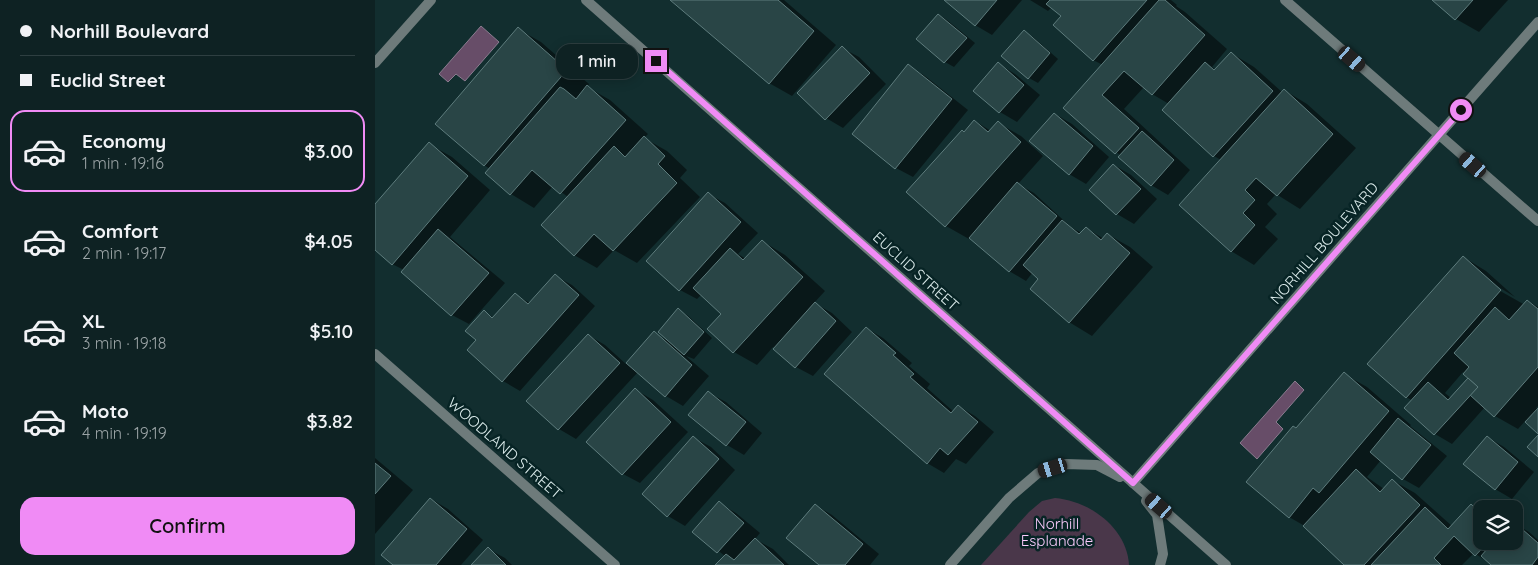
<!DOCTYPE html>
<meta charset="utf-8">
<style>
:root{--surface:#0e2223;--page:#172a2b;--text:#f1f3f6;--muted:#9ba4a6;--line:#2e3f41;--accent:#f08bf5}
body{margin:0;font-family:Quicksand,sans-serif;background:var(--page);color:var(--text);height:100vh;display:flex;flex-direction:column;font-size:19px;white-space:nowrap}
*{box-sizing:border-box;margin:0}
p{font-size:16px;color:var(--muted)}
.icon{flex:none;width:28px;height:28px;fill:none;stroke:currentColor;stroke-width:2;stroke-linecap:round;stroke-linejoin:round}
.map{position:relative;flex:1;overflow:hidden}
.panel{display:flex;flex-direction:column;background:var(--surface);width:375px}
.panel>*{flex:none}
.hud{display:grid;align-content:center;height:110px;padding:0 20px;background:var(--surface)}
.fabs{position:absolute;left:1098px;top:500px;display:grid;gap:10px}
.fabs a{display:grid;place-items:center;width:50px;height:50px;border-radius:10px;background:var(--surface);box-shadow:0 2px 12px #0003,0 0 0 1px var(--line);font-size:25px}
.end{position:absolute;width:22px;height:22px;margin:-11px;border:6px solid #f08bf5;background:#111;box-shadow:0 0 0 2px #111}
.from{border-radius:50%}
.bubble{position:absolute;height:35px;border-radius:15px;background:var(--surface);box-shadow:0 2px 12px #0003,0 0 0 1px var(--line);font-size:16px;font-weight:600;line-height:35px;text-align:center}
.car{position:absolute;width:15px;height:30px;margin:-15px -8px;border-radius:6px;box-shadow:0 0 4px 1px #0007;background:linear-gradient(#222 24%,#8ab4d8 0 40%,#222 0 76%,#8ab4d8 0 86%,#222 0)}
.hud b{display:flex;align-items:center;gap:18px;height:48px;font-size:19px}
.hud b+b{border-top:1px solid var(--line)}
.hud i{width:12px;height:12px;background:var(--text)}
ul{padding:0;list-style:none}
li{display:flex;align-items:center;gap:15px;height:82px;margin:0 10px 8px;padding:0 10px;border:2px solid transparent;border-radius:15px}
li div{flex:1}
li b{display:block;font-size:19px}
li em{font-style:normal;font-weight:600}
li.on{border-color:var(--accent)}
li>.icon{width:45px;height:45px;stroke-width:1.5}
.action{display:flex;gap:10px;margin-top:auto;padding:10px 20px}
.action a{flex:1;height:58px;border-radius:15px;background:var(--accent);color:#111;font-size:20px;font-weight:600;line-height:58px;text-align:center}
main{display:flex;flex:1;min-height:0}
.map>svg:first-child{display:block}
</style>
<main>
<section class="panel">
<div class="hud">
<b><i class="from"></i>Norhill Boulevard</b>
<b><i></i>Euclid Street</b>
</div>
<ul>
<li class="on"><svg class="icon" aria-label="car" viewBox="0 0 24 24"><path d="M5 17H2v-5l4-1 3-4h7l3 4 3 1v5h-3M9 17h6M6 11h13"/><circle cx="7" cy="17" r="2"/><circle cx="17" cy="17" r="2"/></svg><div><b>Economy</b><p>1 min · 19:16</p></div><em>$3.00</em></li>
<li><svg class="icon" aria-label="car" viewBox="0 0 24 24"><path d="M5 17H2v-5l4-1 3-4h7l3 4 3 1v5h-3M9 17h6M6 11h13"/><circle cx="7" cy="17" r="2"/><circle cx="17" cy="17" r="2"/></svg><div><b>Comfort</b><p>2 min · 19:17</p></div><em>$4.05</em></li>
<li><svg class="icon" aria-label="car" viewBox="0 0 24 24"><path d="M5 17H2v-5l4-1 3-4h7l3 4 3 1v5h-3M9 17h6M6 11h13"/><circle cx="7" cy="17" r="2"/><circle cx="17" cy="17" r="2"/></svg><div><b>XL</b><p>3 min · 19:18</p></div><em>$5.10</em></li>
<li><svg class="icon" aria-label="car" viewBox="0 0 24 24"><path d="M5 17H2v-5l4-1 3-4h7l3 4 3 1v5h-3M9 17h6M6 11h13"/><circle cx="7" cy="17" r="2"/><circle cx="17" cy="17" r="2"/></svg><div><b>Moto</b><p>4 min · 19:19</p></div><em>$3.82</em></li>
</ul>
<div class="action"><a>Confirm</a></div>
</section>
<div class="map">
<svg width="1163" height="565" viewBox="0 0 1163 565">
<rect width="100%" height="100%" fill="#122e2f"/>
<path fill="#4a374a" d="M 680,498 C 715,501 752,528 754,565 L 606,565 L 654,512 L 667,501 Z"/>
<g fill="#674d68" stroke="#8a7c8f">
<path d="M 106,26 L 124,42 L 90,81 L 81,74 L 73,82 L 64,74 Z"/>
<path d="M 920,381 L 929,390 L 901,422 L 908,429 L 882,459 L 865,443 Z"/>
</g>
<g fill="#0007" fill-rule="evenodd">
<path d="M 297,0 L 409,0 L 461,45 L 417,96 L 394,83 Z"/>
<path d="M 571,0 L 647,0 L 617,35 L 600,25 Z"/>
<path d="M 655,0 L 796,0 L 802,5 L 801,6 L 810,12 L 852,49 L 837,67 L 841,70 L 856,53 L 879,67 L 907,92 L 909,90 L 932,104 L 981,148 L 925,209 L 901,194 L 892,204 L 902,214 L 890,227 L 903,239 L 879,265 L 856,251 L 846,160 L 839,156 L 794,104 L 777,94 L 769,87 L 749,109 L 815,170 L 793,195 L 776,185 L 746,156 L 689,108 L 728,65 L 718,60 L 687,16 L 677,7 L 673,11 Z"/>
<path d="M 1059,0 L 1133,0 L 1104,32 L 1081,19 Z"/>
<path d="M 564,15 L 572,20 L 600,43 L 579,67 L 570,62 L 543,39 Z"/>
<path d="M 143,29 L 166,42 L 214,84 L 212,87 L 235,100 L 273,134 L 269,138 L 292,151 L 312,170 L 305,178 L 325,197 L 262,263 L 239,250 L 222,268 L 199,255 L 193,197 L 178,186 L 159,208 L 136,194 L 111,173 L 115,169 L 109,165 Z"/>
<path d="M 649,32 L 658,37 L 683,59 L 663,83 L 654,78 L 628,56 Z"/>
<path d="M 467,48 L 484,57 L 511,84 L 468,128 L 451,118 Z"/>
<path d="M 624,64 L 640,74 L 665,95 L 642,122 L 625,112 L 600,91 Z"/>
<path d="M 534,66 L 550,76 L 593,110 L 538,177 L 521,168 Z"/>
<path d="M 680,114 L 697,124 L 734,157 L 711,184 L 694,174 Z"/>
<path d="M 600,121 L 616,131 L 623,123 L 646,136 L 668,156 L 643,184 L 659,193 L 697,228 L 707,233 L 711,228 L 729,239 L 732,234 L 755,247 L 778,267 L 717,336 L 694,322 L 665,279 L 658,272 L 651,281 L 634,271 L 596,237 L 594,239 L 571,226 L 589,133 Z"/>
<path d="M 54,144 L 77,157 L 115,190 L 75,237 L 130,283 L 94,324 L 77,315 L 28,271 L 29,270 L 17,264 L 0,249 L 0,206 Z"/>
<path d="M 739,165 L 756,175 L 782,199 L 759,224 L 742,214 L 716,190 Z"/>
<path d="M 333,194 L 350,203 L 383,233 L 363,254 L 371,259 L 387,241 L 410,255 L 450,291 L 439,303 L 457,313 L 477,332 L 438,376 L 421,367 L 398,347 L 382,365 L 359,352 L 348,314 L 327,294 L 322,299 L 305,290 Z"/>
<path d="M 1088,257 L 1111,271 L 1140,297 L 1122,286 L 1120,288 L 1150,305 L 1153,301 L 1163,307 L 1163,406 L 1161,408 L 1163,409 L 1163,432 L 1151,420 L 1143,429 L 1120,416 L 1110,407 L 1077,444 L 1060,434 L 1031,408 L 1038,401 L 1031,397 ZM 1088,372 L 1095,378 L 1076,398 L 1070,393 Z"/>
<path d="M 180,276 L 197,285 L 220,306 L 145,391 L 128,381 L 93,350 L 102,340 L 109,312 L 119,318 L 140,295 L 155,303 Z"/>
<path d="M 303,310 L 312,315 L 337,338 L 319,359 L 311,356 L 334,376 L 308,406 L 291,396 L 263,372 L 201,439 L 184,429 L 153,401 L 213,335 L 230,345 L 251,364 L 279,333 L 293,341 Z"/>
<path d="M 491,328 L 508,338 L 537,363 L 534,366 L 555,384 L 552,388 L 579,412 L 583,406 L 600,416 L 619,432 L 591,464 L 581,459 L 569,473 L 552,463 Z"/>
<path d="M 969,374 L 992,387 L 1036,425 L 1035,426 L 1072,456 L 1044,488 L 1028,479 L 1006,460 L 992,477 L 1009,489 L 1017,480 L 1040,493 L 1077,526 L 1096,506 L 1106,512 L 1106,541 L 1139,541 L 1139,523 L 1154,532 L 1163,540 L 1163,565 L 1118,565 L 1099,553 L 1087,565 L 971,565 L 928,525 L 914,517 L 922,429 Z"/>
<path d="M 261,390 L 278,400 L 313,432 L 265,483 L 248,474 Z"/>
<path d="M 334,393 L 351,402 L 387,433 L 369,455 L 352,445 L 315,415 Z"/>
<path d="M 1112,437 L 1129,447 L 1159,472 L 1137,499 L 1120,489 Z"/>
<path d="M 319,438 L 336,447 L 360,470 L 310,526 L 293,516 Z"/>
<path d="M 0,458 L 38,490 L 0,534 Z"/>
<path d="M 56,499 L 73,509 L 108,540 L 86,565 L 19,565 Z"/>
<path d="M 344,503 L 361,513 L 385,533 L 380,539 L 398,549 L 414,565 L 341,565 L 350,556 L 319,532 Z"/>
<path d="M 440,505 L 457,515 L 504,554 L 495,565 L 446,565 Z"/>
<path d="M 113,549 L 130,558 L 137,565 L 97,565 Z"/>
</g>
<g fill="#294546" stroke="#5e7c7d">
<path d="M 295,0 L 403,0 L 439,31 L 394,84 Z"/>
<path d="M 569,0 L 622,0 L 600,26 Z"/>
<path d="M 675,0 L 772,0 L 718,61 L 678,25 L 686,16 L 671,4 Z"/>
<path d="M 784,0 L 790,0 L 830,35 L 777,95 L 749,71 L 727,95 L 764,128 L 740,154 L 688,108 Z"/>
<path d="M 1057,0 L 1098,0 L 1080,20 Z"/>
<path d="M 563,14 L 592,38 L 569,63 L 541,39 Z"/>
<path d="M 143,27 L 192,70 L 109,166 L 60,124 Z"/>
<path d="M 649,30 L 675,53 L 653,79 L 626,56 Z"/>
<path d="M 467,46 L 495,73 L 450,120 L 422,93 Z"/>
<path d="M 856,52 L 898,91 L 838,157 L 787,110 L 830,62 L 839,70 Z"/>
<path d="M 623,62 L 649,85 L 624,113 L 598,91 Z"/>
<path d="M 533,64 L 577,99 L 520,169 L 477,134 Z"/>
<path d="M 212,85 L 251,120 L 185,194 L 157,170 L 135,195 L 110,173 L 185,87 L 189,89 L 201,99 Z"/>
<path d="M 909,89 L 958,134 L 902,196 L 881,178 L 870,190 L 880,200 L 868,213 L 880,225 L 856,252 L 804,205 Z"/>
<path d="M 679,113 L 718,146 L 694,175 L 654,141 Z"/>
<path d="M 599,120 L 613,132 L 623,121 L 646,142 L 570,227 L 531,192 L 587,130 L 589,132 Z"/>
<path d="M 767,131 L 799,160 L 776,186 L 743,157 Z"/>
<path d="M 269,136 L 290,156 L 283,164 L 302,183 L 238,251 L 219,234 L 199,256 L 166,225 L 239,146 L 250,157 Z"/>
<path d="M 54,142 L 93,176 L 17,265 L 0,250 L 0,204 Z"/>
<path d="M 738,164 L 766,189 L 741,215 L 714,190 Z"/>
<path d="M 642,182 L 682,216 L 634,272 L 594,238 Z"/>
<path d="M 333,192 L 366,222 L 304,291 L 271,261 Z"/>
<path d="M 687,220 L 704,234 L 711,227 L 726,240 L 732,233 L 755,253 L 694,323 L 655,289 L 663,279 L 648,265 Z"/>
<path d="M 63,229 L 114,273 L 76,316 L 26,272 Z"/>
<path d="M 387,240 L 428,277 L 358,353 L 332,329 L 346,314 L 318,288 L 355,248 L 368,260 Z"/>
<path d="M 1088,256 L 1126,290 L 1031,398 L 992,364 Z"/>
<path d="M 180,274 L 204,295 L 127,382 L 92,350 L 101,340 L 90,331 L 109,310 L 117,318 L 140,293 L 153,304 Z"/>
<path d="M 1152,300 L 1163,309 L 1163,367 L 1119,417 L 1095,395 L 1103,387 L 1088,374 L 1094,367 L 1079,353 L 1120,307 L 1134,320 Z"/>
<path d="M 440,302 L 461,321 L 420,368 L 398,349 Z"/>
<path d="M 303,308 L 329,332 L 309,355 L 283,332 Z"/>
<path d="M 491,327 L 521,353 L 518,355 L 539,374 L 535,377 L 576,413 L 583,405 L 603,422 L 573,455 L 565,448 L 552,464 L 449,374 Z"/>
<path d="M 279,331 L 317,365 L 290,397 L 251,363 Z"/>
<path d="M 213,334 L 245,363 L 183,430 L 151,401 Z"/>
<path d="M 969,372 L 1014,411 L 944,493 L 938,488 L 914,518 L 871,482 L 918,426 L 921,428 Z"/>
<path d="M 1093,378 L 1103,387 L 1059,435 L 1029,408 L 1053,382 L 1073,400 Z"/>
<path d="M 260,388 L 296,422 L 247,475 L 211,442 Z"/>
<path d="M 333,391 L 371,422 L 351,446 L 313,415 Z"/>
<path d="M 1163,408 L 1163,434 L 1150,422 Z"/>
<path d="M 1023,418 L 1056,445 L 1027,480 L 995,452 Z"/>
<path d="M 1163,435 L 1163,457 L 1152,447 Z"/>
<path d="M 318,436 L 344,459 L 292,517 L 267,494 Z"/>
<path d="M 1112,436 L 1143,462 L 1120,490 L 1088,464 Z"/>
<path d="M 0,463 L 16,476 L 0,494 Z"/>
<path d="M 981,469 L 1005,492 L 1017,479 L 1045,505 L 989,565 L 969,565 L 928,526 Z"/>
<path d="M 55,498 L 92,529 L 61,565 L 18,565 L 6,555 Z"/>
<path d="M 344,501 L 369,523 L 342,553 L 317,532 Z"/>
<path d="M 440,504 L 488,544 L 470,565 L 444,565 L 411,538 Z"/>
<path d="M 1096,504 L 1106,514 L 1106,541 L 1114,541 L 1100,556 L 1079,536 L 1059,558 L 1066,565 L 996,565 L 1050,507 L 1073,529 Z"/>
<path d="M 1139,522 L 1163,543 L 1163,557 L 1157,565 L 1116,565 L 1106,556 L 1119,541 L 1139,541 Z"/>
<path d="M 380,538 L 409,565 L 340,565 L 351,554 L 359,560 Z"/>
<path d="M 113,547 L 131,565 L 96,565 Z"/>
</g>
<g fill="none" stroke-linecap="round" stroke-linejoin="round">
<g stroke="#6e7b7b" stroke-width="10">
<path d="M 211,0 L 851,565"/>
<path d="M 910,0 L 1163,221"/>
<path d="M 0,354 L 240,565"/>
<path d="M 758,483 L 1163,22"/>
<path d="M 771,501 L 782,515 L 788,554 L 785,565"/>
<path d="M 575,565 L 634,498 L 663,473 L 691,464 L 722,465 L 745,477"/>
</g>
<path stroke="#6e7b7b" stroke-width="10" d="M 0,63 L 56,0"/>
</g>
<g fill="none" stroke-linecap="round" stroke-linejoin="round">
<path stroke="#f08bf5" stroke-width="6" d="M 281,61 L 758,483 L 1086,110"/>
</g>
<g text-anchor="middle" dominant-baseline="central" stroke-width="5" stroke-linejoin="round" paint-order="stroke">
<g font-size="15" fill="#daeaea" stroke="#072425">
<text transform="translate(949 243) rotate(-49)">NORHILL BOULEVARD</text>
<text transform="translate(541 271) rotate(42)">EUCLID STREET</text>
<text transform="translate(130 448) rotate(41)">WOODLAND STREET</text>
</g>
<g font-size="15" fill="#fcccfe" stroke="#072425">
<text x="682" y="523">Norhill<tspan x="682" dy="17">Esplanade</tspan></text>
</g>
</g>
</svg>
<div class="fabs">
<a><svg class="icon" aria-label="layers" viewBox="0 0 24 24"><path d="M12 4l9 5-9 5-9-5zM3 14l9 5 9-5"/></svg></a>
</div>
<i class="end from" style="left:1086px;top:110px"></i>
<i class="end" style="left:281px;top:61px"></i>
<div class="bubble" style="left:181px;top:44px;width:82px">1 min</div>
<i class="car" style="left:977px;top:59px;rotate:131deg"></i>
<i class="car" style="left:1098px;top:165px;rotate:311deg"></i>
<i class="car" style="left:678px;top:468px;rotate:253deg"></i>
<i class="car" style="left:784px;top:506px;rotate:311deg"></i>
</div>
</main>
